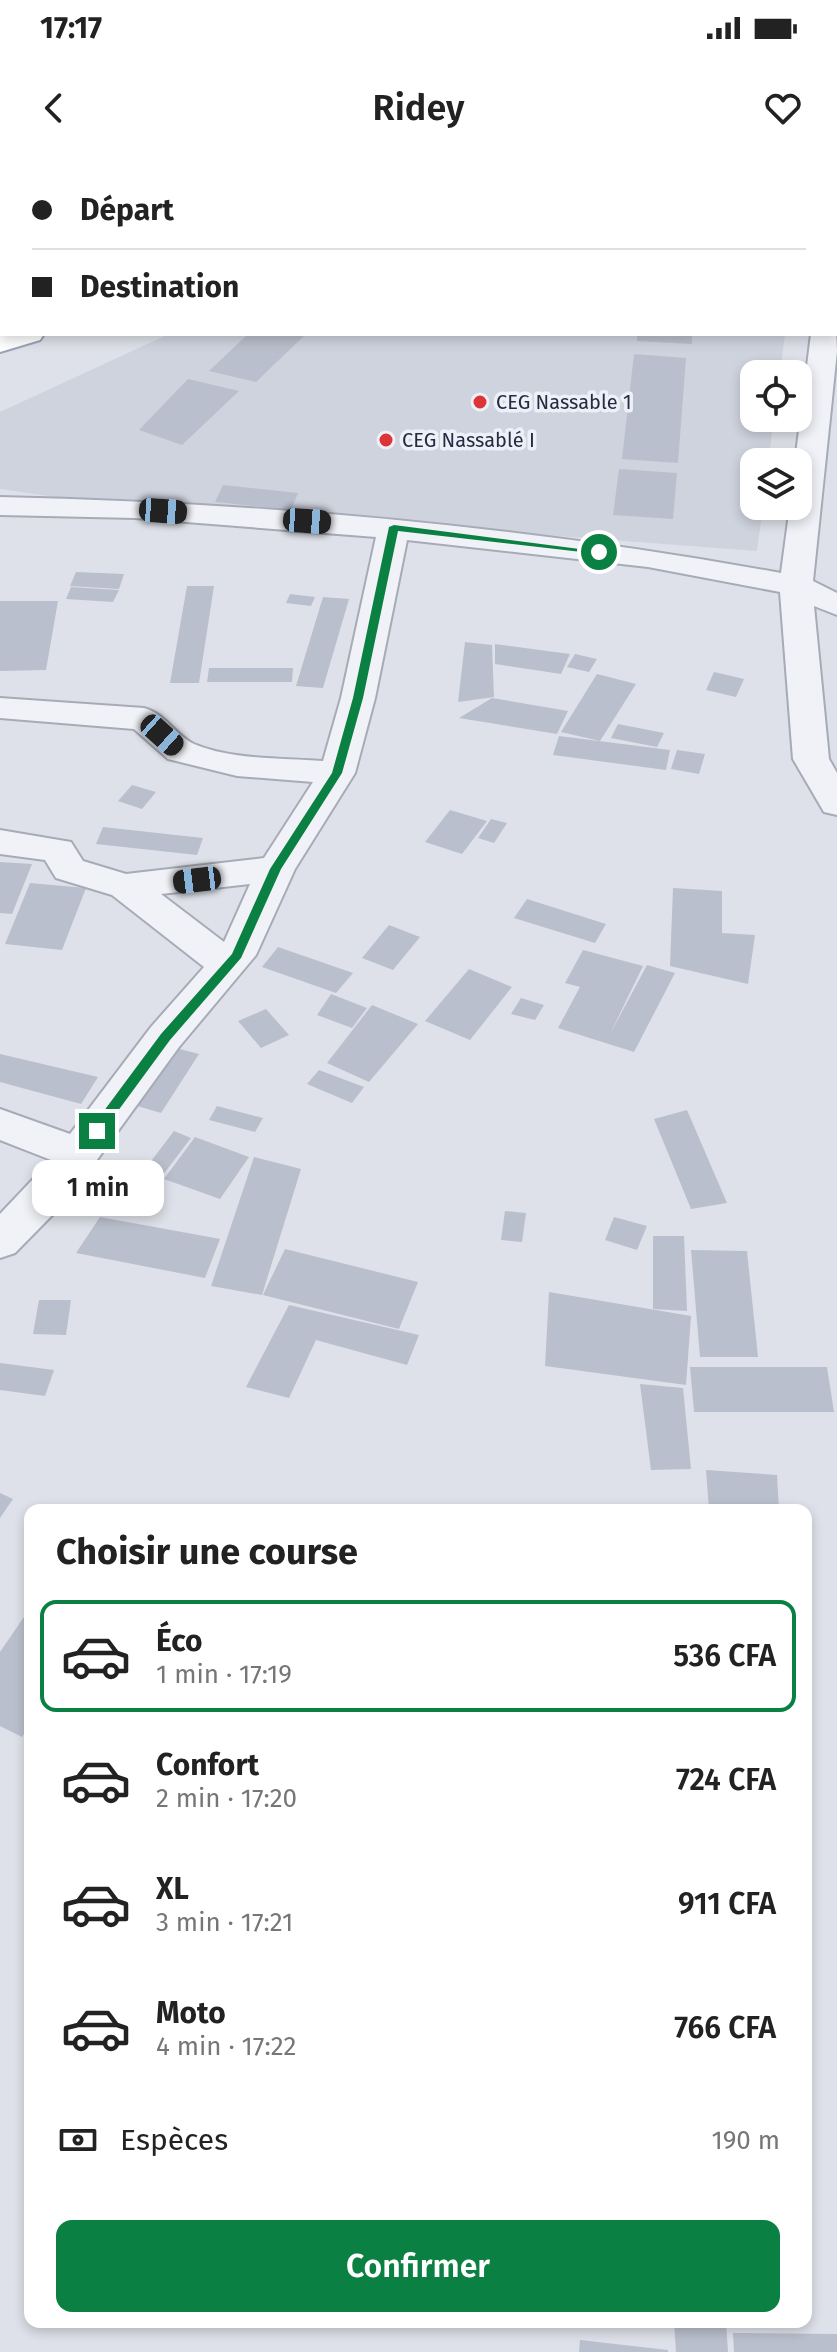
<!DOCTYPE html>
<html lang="fr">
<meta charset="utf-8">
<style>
:root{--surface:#fff;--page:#f2f2f2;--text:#222;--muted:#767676;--line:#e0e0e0;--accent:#0b8043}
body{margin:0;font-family:"Fira Sans",sans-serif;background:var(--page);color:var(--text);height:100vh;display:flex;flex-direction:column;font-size:30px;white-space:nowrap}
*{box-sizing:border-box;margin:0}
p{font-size:26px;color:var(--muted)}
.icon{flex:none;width:44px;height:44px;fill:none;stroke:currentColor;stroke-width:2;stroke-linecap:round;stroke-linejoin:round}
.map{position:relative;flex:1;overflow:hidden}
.drawer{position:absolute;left:24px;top:1344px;width:788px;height:824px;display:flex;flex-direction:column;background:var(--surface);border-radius:16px;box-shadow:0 4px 12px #0003}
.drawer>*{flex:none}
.banner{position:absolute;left:0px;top:0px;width:838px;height:176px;box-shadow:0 4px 12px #0003;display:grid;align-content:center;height:176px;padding:0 32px;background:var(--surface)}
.controls{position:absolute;left:740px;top:200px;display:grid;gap:16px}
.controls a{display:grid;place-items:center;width:72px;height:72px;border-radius:16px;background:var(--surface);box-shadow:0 4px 12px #0003;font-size:40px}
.end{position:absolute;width:36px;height:36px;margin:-18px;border:10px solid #0b8043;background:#fff;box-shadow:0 0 0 4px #fff}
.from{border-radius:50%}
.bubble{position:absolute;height:56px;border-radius:16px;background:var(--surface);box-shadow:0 4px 12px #0003;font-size:26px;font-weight:600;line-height:56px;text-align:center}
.car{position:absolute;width:24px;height:48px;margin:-24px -12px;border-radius:10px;box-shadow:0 0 6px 2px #0007;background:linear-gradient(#222 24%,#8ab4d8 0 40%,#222 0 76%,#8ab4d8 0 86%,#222 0)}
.banner b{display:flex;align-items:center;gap:28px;height:76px;font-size:30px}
.banner b+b{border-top:2px solid var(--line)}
.banner i{width:20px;height:20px;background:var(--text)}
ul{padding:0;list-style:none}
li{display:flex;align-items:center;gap:24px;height:112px;margin:0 16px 12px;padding:0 16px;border:4px solid transparent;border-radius:16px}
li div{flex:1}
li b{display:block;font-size:30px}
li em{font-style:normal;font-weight:600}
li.active{border-color:var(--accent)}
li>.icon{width:72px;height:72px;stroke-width:1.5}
h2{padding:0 32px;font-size:36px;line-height:96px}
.pay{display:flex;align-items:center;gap:20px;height:88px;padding:0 32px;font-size:30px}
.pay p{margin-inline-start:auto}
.cta{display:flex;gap:16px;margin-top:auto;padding:16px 32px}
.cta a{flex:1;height:92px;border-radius:16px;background:var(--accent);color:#fff;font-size:32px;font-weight:600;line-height:92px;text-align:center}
.status{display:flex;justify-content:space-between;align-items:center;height:56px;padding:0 40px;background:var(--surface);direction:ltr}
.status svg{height:22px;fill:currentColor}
header{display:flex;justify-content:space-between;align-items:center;height:104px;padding:0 32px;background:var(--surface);font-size:36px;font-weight:600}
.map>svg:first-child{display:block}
</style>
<div class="status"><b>17:17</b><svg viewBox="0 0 49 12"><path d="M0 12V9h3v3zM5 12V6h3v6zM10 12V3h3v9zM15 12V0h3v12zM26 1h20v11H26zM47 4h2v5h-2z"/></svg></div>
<header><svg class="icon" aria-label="back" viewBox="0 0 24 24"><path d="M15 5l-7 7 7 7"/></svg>Ridey<svg class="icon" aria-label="heart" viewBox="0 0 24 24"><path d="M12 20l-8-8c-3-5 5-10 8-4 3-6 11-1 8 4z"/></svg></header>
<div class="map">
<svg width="837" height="2192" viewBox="0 0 837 2192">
<rect width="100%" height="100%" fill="#dee1e9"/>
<path fill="#cfd3de" d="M 169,174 L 785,174 L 780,214 L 754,214 L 754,258 L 774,258 L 768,302 L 754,302 L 754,346 L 763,346 L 757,391 L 69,339 L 0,329 L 0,252 Z"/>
<g fill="#babfcd">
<path d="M 248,174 L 306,174 L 256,222 L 209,211 Z"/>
<path d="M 637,174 L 692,174 L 692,184 L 637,181 Z"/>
<path d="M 634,194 L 686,198 L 678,303 L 622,299 Z"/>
<path d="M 188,219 L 239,231 L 182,285 L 139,270 Z"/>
<path d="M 619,309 L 677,313 L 673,359 L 613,355 Z"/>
<path d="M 223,325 L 298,333 L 291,350 L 215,342 Z"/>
<path d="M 76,412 L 124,414 L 119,429 L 70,426 Z"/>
<path d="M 187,426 L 214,426 L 199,523 L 170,523 Z"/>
<path d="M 71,427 L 119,430 L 113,442 L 66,439 Z"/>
<path d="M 290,434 L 315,437 L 311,446 L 286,443 Z"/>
<path d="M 323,437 L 349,439 L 323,528 L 296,526 Z"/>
<path d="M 0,441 L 58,441 L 46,510 L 0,511 Z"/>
<path d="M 465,482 L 492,485 L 494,537 L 458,542 Z"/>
<path d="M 495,484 L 570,494 L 561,514 L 495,504 Z"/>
<path d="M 575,494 L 597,499 L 589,512 L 567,507 Z"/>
<path d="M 209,508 L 293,508 L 292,522 L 207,522 Z"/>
<path d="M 714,512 L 744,519 L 736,537 L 706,530 Z"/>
<path d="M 597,514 L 636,524 L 600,581 L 561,572 Z"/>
<path d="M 492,538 L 568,551 L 557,574 L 459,558 Z"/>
<path d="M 618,564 L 664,573 L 657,587 L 611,578 Z"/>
<path d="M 559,576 L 599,581 L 670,590 L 666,610 L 553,595 Z"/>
<path d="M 677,590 L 705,594 L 699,614 L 671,609 Z"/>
<path d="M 132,625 L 156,632 L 142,649 L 118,641 Z"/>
<path d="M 450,650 L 487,661 L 462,694 L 425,682 Z"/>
<path d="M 491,659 L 507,663 L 494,683 L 478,678 Z"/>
<path d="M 103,667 L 203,678 L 197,695 L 96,684 Z"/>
<path d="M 0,702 L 32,704 L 12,754 L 0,753 Z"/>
<path d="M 30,723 L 86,728 L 62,790 L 5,784 Z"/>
<path d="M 673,728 L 722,731 L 722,773 L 755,775 L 748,824 L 670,806 Z"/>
<path d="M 527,739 L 606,764 L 595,783 L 514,758 Z"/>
<path d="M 389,765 L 420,777 L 393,810 L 362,798 Z"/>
<path d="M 278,787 L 353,813 L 336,833 L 262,807 Z"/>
<path d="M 583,790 L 643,806 L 610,874 L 647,805 L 675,813 L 634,892 L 558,868 L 580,827 L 565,823 Z"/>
<path d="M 469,809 L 512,827 L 470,880 L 425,861 Z"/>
<path d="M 331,834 L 367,848 L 352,868 L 317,855 Z"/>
<path d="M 521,838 L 544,845 L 535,860 L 511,854 Z"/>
<path d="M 372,845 L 418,864 L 369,922 L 327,903 Z"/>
<path d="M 266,849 L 289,875 L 261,888 L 238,861 Z"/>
<path d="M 164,885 L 199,894 L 161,953 L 127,943 Z"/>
<path d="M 0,894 L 98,917 L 81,944 L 0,922 Z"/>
<path d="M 319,910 L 364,927 L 352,943 L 307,924 Z"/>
<path d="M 217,946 L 263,958 L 255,972 L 209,960 Z"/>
<path d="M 687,950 L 727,1043 L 691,1049 L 654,959 Z"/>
<path d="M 174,971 L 191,978 L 159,1020 L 142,1013 Z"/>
<path d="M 195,977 L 249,997 L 220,1039 L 164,1019 Z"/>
<path d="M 254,997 L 301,1009 L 262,1135 L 211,1126 Z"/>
<path d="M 505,1051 L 526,1053 L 522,1082 L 501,1080 Z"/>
<path d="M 100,1057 L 220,1079 L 205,1118 L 76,1093 Z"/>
<path d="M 614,1057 L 647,1066 L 637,1090 L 605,1080 Z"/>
<path d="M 653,1076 L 684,1076 L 687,1151 L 653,1149 Z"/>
<path d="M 285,1089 L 418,1122 L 399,1169 L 263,1135 Z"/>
<path d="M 691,1090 L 747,1091 L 758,1197 L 700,1197 Z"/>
<path d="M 549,1132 L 691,1156 L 686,1225 L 545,1206 Z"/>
<path d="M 39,1140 L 71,1140 L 66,1175 L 33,1174 Z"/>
<path d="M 289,1145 L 419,1175 L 407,1205 L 316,1180 L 289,1238 L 246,1227 Z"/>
<path d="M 0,1203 L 54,1210 L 45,1236 L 0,1230 Z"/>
<path d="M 690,1207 L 827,1207 L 834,1252 L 694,1252 Z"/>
<path d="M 640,1224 L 683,1228 L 691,1309 L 651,1310 Z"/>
<path d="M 706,1310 L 777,1315 L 779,1350 L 709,1350 Z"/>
<path d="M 0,1333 L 13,1339 L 0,1358 Z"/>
<path d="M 30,1448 L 30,1565 L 22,1577 L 0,1566 L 0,1492 Z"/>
<path d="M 674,2162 L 726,2162 L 728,2192 L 676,2192 Z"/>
<path d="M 733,2173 L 837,2174 L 837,2192 L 734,2192 Z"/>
<path d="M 580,2180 L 668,2190 L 668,2192 L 579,2192 Z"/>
</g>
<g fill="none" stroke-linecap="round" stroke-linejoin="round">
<g stroke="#a6abb7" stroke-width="4">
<g id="minor">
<path d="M 444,0 L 491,0 L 492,2 L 445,2 Z"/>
<rect x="813" y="0" width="24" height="2"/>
<path d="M 837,44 L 837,67 L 836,68 L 836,45 Z"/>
<path d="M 836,170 L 837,191 L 813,421 L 837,433 L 837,455 L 814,446 L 829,599 L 837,613 L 837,655 L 824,652 L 793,599 L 780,432 L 648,407 L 407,380 L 375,538 L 355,613 L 295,709 L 256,795 L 179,887 L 70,1037 L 15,1093 L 0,1098 L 0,1054 L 51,1000 L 0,980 L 0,949 L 70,974 L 151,867 L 204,807 L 112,735 L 56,718 L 45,700 L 0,694 L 0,670 L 71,682 L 83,701 L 126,714 L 264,698 L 313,622 L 237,616 L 168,599 L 134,569 L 0,558 L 0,538 L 144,548 C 166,554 175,575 194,584 C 232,600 282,598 323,601 L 341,538 L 376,377 L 135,358 L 0,355 L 0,337 C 263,343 523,366 781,413 L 790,346 L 798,346 L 798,302 L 795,302 L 811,174 L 836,174 ZM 250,724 L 224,782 L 161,734 Z"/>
</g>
</g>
<g stroke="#9ca3b6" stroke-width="4">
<path id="primary" d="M 44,174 L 40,180 L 0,192 L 0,175 Z"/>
</g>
<use href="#minor" fill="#f1f2f7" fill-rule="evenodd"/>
<use href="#primary" fill="#fff" fill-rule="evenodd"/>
</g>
<path fill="#0b8043" d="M 394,365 L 603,392 L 599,394 L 398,371 L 363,538 L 342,613 L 281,709 L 241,798 L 170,880 L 101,974 L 92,974 L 92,967 L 161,874 L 232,794 L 270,709 L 332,613 L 353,538 L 389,367 Z"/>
<g fill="#dd3437" stroke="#edf0f7" stroke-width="3">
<circle cx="480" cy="242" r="8"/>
<circle cx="386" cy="280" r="8"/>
</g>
<g text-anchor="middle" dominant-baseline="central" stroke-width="7" stroke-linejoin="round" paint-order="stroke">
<g font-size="20" fill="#252c42" stroke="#edf0f7" text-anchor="start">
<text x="496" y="242">CEG Nassable 1</text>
<text x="402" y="280">CEG Nassablé I</text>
</g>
</g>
</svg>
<div class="controls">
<a><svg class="icon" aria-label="locate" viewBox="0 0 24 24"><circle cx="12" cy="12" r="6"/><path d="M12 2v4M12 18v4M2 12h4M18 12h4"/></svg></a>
<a><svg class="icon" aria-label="layers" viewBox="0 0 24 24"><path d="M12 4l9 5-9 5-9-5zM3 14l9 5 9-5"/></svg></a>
</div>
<i class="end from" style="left:599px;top:392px"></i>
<i class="end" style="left:97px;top:971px"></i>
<div class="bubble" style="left:32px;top:1000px;width:132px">1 min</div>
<i class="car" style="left:163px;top:351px;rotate:94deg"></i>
<i class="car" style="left:307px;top:361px;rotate:94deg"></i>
<i class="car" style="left:162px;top:575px;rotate:132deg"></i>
<i class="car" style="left:197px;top:720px;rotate:263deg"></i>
<div class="banner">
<b><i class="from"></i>Départ</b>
<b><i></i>Destination</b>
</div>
<section class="drawer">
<h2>Choisir une course</h2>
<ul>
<li class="active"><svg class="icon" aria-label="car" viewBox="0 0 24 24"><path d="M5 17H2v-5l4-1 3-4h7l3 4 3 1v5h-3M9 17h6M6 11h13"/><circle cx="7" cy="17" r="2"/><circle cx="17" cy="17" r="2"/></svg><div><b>Éco</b><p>1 min · 17:19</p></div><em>536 CFA</em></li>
<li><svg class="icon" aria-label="car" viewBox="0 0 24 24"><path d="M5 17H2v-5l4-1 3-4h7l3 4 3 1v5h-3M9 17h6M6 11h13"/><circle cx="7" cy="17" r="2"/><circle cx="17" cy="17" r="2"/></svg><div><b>Confort</b><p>2 min · 17:20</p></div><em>724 CFA</em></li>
<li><svg class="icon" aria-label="car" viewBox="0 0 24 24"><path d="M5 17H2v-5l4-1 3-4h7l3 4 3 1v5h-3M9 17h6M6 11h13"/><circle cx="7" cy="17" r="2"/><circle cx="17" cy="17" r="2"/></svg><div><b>XL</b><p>3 min · 17:21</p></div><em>911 CFA</em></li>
<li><svg class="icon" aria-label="car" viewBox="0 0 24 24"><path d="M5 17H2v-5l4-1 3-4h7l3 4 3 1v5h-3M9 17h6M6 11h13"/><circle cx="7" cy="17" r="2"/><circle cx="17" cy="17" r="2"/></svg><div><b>Moto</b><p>4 min · 17:22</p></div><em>766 CFA</em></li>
</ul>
<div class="pay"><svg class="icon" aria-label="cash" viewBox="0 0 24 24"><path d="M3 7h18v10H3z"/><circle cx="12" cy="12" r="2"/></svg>Espèces<p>190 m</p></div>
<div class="cta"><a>Confirmer</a></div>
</section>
</div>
